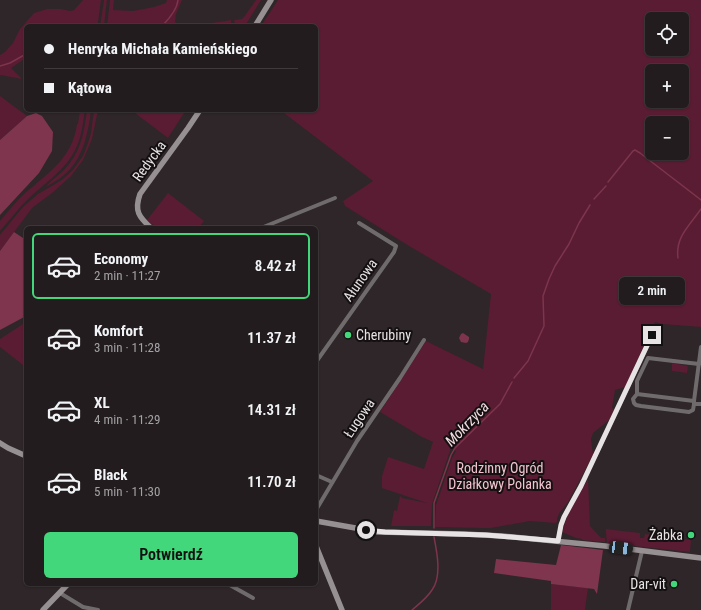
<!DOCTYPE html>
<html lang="pl">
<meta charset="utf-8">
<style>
:root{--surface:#221c1e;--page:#2e292b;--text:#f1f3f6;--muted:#a2a1a4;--line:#3f3a3c;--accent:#43d77b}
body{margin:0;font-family:"Roboto Condensed",sans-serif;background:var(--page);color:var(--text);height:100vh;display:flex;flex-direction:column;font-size:15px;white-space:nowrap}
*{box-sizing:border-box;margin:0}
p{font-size:13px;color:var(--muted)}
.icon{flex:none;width:22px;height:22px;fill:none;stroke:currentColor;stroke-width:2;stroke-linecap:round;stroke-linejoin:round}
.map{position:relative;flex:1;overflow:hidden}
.details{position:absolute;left:24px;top:226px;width:294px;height:360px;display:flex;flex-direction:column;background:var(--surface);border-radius:6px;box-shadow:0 1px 3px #0004,0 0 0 1px var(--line)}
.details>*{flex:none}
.top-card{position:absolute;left:24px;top:24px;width:294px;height:88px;border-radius:6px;box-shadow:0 1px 3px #0004,0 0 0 1px var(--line);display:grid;align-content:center;height:88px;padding:0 20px;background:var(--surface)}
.controls{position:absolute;left:645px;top:12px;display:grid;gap:8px}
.controls a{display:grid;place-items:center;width:44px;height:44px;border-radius:6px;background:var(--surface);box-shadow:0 1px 3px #0004,0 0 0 1px var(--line);font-size:20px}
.end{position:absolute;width:18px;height:18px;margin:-9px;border:5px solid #e7e2e3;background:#111;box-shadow:0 0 0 2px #111}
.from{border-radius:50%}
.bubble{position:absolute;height:28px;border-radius:6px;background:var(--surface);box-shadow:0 1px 3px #0004,0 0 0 1px var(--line);font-size:13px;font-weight:600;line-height:28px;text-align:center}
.car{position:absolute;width:12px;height:24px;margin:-12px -6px;border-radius:5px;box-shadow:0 0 3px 1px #0007;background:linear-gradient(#222 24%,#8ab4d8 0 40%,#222 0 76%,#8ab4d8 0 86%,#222 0)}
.top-card b{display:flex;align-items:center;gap:14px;height:38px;font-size:15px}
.top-card b+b{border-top:1px solid var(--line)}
.top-card i{width:10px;height:10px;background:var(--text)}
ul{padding:7px 0 0;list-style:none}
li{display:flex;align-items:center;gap:12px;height:66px;margin:0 8px 6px;padding:0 12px;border:2px solid transparent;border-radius:6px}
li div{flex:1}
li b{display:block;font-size:15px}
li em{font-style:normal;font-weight:600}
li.on{border-color:var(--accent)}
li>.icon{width:36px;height:36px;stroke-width:1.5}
.primary-button{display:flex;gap:8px;margin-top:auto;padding:8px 20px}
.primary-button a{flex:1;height:46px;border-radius:6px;background:var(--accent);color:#111;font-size:16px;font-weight:600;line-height:46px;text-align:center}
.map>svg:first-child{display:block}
</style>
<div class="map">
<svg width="701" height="610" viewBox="0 0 701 610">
<rect width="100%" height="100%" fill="#2e2628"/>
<g fill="#591c32" fill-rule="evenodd">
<path d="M 83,0 L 101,0 L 98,23 L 91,23 L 98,24 L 97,26 L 26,26 L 26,58 L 11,68 L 22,79 L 0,75 L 0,55 L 5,52 L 13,43 L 20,29 L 34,13 L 47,9 L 61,9 L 70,11 L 74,10 Z"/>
<path d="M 104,0 L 107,0 L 104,26 L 100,26 Z"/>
<path d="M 110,0 L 114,0 L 113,10 L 133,11 L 154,7 L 166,3 L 167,0 L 182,0 L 176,14 L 175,22 L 180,26 L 107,26 Z"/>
<path d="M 256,0 L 261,0 L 245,26 L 192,26 L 231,20 L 231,24 L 235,24 L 234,20 L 242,19 L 244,17 Z"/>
<path d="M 278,0 L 701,0 L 701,327 L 662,324 L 655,322 L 625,387 L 615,390 L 612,408 L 614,409 L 609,420 L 593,433 L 591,439 L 593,454 L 582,476 L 568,502 L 560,512 L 557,518 L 557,522 L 555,523 L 530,521 L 491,528 L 482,528 L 435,527 L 436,505 L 452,458 L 456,451 L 451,448 L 432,504 L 431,526 L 391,526 L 394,510 L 397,511 L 400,496 L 402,498 L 427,503 L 382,488 L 382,476 L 388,457 L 424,469 L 433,442 L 422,437 L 380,412 L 426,341 L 483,369 L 491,294 L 409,246 L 345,206 L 343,201 L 373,181 L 280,110 L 316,110 L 316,26 L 261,26 ZM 652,19 L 682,19 L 682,49 L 652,49 ZM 652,71 L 682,71 L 682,101 L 652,101 ZM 652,123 L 682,123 L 682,153 L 652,153 Z"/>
<path d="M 0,96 L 27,116 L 0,140 Z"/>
<path d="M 80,110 L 85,110 C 83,122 82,135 77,146 C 67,170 44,183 26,201 C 17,210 9,221 0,231 L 0,221 C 7,213 13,205 20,198 C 45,174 72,161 77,124 L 78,124 Z"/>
<path d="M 87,110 L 91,110 C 88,136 82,163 59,179 C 55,182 50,184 46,187 C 50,181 58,176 64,170 C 81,152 84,133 87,110 Z"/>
<path d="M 94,110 L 98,110 L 92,139 L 83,160 L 71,176 L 52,193 L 32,208 L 0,251 L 0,235 L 23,207 L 38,194 L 62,180 L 73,170 L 83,156 L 88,143 L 91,133 Z"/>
<path d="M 131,110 L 186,110 L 168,138 Z"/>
<path d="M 168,193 L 204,221 L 198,228 L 157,228 L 147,220 Z"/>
<path d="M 23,324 L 26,327 L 26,362 L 23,365 L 0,347 L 0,339 Z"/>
<path d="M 672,363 L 688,366 L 687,373 L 672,371 Z"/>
<path d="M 588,479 L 590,526 L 601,538 L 605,538 L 605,542 L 582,540 L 582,539 L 576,538 L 562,532 L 569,511 Z"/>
<path d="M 606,529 L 640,533 L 640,538 L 644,538 L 645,534 L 691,540 L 690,552 L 607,543 L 606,533 Z"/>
<path d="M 551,584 L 588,588 L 585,610 L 551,610 Z"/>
</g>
<g fill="#7e354d">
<path d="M 36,113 L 42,116 L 53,132 L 52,151 L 39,173 L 0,215 L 0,140 L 27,116 Z"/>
<path d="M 14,232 L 26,240 L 26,316 L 0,330 L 0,251 Z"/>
<path d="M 561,545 L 603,550 L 597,594 L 594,589 L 551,584 L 551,581 L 494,573 L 496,559 L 556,565 Z"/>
</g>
<path fill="#7d344c" d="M 463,333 L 469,337 L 469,339 L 468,342 L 466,343 L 461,342 L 459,338 L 461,334 Z"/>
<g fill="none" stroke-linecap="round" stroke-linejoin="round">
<g stroke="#7d344c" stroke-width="1.5">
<path d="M 162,26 C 169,19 177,10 178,0"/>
<path d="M 0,66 L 10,63 L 26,54"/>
<path d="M 608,182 L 633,151 L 635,150 L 640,153 L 701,200"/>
<path d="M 594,199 L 606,186"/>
<path d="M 678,258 C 675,237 690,225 701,209"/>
<path d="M 514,378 L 528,361 L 544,326 L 543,296 L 549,279 L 555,266 L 569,244 L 579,223 L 590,205"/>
<path d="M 434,528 L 434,503 L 451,455 L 455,448 L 500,404 L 512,382"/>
<path d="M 412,610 C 419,604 427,598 432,590 C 442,577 437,552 434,537"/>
</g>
<g stroke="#6f6b6c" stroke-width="4">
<path d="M 261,228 L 335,198"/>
<path d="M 701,347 L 694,401 L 694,404 L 701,404"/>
<path d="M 316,362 L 394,252 L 396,246 L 359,223"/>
<path d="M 637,394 L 694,401"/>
<path d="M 694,404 L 693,410 L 689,412 L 641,406 L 636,405 L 634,403 L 633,399 L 637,394 L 637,381 L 648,358 L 699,364"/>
<path d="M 316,475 L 332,482"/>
<path d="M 316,510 L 357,441 L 400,378 L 424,340"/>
<path d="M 558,541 L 561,525 L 564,517 L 581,486 L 656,328"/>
<path d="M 228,584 L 253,598"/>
<path d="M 60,593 L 83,607 L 98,610"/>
<path d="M 628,610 L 642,551"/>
</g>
<g stroke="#979092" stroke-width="5.5">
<path d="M 255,26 L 271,0"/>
<path d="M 151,228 C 139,217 134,211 140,194 L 188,128 L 200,110"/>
<path d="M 0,443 L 8,448 L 26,456"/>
<path d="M 316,521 L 378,532 L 464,534 L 502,536 L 605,546 L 701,558"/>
<path d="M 316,546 L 342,610"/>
<path d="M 43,610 L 68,584"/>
</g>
</g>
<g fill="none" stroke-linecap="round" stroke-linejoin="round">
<path stroke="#e7e2e3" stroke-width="5" d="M 366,530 L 385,532 L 486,535 L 558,541 L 561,525 L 564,517 L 581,486 L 652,335"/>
</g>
<g fill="#43d77b" stroke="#141011" stroke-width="1.5">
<circle cx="348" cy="335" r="4"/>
<circle cx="691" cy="535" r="4"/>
<circle cx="674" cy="584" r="4"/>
</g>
<g text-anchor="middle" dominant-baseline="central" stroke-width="4" stroke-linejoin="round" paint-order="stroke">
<g font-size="14" fill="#e7e2e3" stroke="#141011">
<text transform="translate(149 161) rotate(-54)">Redycka</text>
<text transform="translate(360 280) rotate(-55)">Ałunowa</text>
<text transform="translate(359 418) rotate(-56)">Ługowa</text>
</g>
<g font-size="14" fill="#e7e2e3" stroke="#141011" text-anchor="end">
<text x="356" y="335" text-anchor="start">Cherubiny</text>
<text x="683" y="535">Żabka</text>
<text x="666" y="584">Dar-vit</text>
</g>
<g font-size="14" fill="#f2c4d0" stroke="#141011">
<text x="500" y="468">Rodzinny Ogród<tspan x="500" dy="16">Działkowy Polanka</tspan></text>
</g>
<g font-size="15" font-style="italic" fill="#f4dde2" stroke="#141011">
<text transform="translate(467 424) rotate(-46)">Mokrzyca</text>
</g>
</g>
</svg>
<div class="controls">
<a><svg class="icon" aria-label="locate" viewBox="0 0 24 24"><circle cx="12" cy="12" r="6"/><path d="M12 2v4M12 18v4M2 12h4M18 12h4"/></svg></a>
<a>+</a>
<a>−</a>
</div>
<i class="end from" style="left:366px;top:530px"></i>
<i class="end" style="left:652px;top:335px"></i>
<div class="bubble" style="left:619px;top:277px;width:66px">2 min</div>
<i class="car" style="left:621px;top:548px;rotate:97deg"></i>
<div class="top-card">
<b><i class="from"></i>Henryka Michała Kamieńskiego</b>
<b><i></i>Kątowa</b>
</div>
<section class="details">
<ul>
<li class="on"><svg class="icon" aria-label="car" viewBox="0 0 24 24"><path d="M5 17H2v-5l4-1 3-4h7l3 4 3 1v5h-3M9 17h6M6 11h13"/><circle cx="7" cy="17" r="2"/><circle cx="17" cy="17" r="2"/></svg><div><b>Economy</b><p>2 min · 11:27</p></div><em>8.42 zł</em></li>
<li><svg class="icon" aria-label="car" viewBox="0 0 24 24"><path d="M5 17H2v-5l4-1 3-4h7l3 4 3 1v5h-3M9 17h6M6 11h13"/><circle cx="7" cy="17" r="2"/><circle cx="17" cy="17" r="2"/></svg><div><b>Komfort</b><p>3 min · 11:28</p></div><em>11.37 zł</em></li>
<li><svg class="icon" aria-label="car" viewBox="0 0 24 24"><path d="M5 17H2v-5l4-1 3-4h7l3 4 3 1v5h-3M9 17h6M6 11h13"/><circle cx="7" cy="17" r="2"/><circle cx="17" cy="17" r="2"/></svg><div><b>XL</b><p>4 min · 11:29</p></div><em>14.31 zł</em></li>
<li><svg class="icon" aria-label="car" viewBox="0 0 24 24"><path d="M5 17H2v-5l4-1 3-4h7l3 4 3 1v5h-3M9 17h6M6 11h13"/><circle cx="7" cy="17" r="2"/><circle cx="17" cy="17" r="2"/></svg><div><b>Black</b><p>5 min · 11:30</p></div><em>11.70 zł</em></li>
</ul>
<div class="primary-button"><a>Potwierdź</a></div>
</section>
</div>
